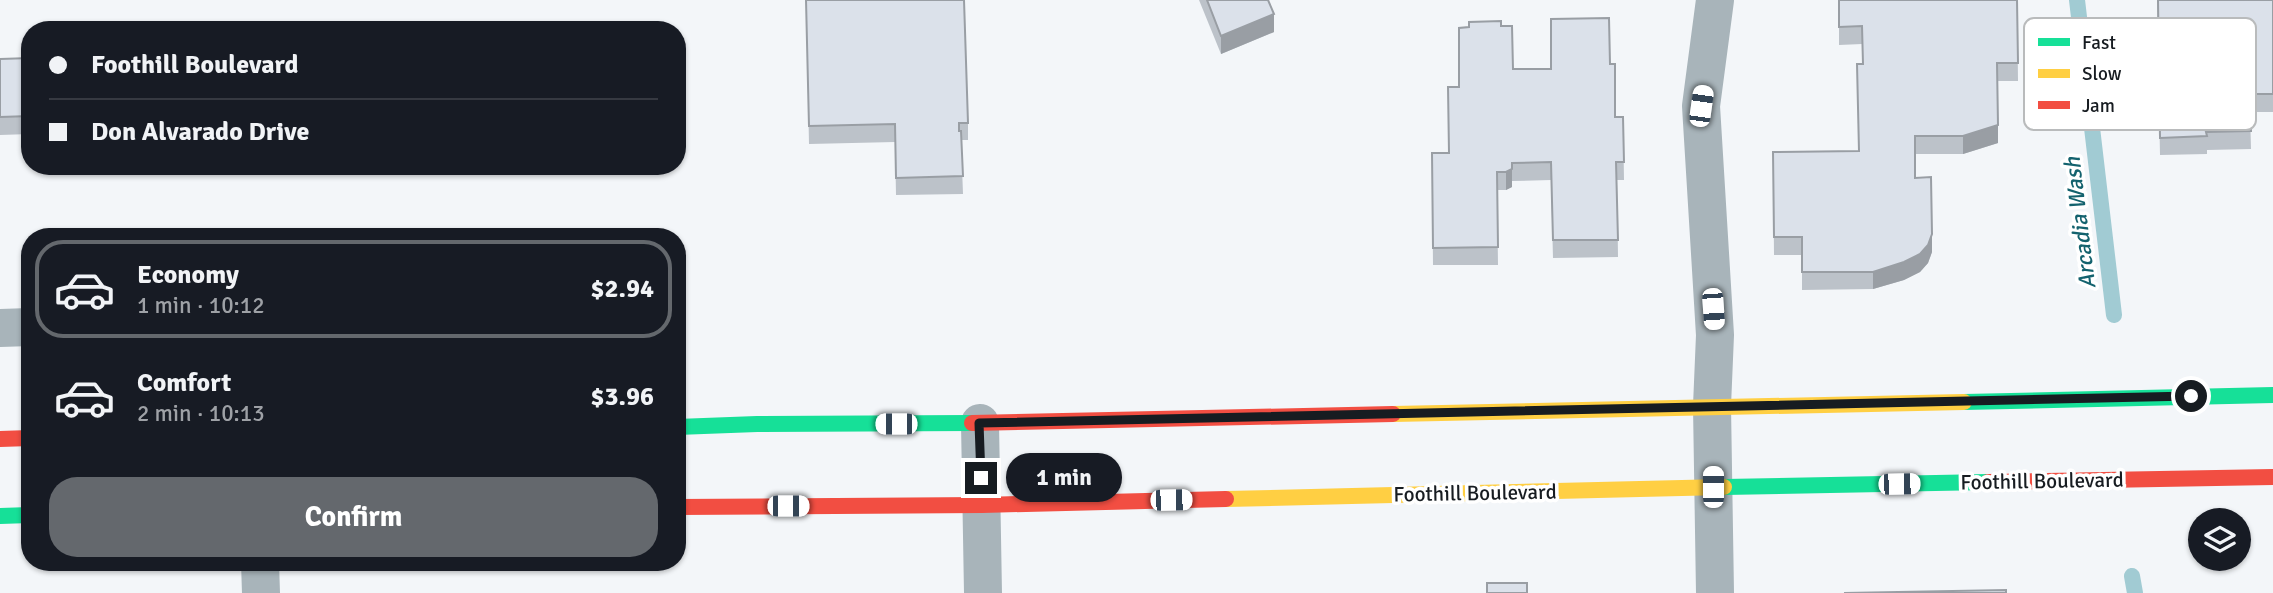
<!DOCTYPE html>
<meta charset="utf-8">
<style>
:root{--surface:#171b24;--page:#20242c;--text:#f1f3f6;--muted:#9ea1a6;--line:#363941;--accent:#64686d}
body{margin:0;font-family:Signika,sans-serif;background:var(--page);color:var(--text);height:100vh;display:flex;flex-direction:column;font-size:26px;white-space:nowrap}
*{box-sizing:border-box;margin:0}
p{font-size:23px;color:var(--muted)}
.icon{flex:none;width:38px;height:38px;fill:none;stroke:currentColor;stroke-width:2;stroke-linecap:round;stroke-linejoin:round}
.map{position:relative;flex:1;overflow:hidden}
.drawer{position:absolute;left:21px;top:228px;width:665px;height:343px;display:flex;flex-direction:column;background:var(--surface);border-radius:28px;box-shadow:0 2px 5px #0004}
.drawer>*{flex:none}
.hud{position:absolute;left:21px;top:21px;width:665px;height:154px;border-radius:28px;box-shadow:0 2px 5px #0004;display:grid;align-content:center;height:154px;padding:0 28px;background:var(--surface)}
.fabs{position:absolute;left:2188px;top:508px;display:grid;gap:14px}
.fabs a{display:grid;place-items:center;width:63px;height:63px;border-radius:50%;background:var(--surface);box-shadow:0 2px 5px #0004;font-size:35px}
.end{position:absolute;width:32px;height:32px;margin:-16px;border:9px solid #171c21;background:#fff;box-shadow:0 0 0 4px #fff}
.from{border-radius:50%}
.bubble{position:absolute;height:49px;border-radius:24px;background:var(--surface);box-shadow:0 2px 5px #0004;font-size:23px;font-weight:800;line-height:49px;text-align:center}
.car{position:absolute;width:21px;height:42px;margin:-21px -10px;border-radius:9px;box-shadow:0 0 5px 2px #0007;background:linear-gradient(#fff 24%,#345 0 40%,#fff 0 76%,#345 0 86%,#fff 0)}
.hud b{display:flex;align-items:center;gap:24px;height:66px;font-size:26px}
.hud b+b{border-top:2px solid var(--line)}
.hud i{width:18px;height:18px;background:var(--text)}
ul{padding:12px 0 0;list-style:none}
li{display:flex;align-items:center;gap:21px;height:98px;margin:0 14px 10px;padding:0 14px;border:4px solid transparent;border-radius:28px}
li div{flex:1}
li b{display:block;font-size:26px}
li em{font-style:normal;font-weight:800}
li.current{border-color:var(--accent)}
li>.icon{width:63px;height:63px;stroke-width:1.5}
.primary-button{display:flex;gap:14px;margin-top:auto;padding:14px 28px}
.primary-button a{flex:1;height:80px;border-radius:28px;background:var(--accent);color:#fff;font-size:28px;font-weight:800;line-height:80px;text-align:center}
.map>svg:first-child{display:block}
</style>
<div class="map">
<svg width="2273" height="593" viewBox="0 0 2273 593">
<rect width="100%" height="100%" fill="#f3f6f9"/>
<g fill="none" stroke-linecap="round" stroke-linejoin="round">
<g stroke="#a1cbd3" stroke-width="16">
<path d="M 2077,0 L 2114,315"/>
<path d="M 2132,576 L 2135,593"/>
</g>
<g stroke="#a8b4ba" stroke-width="38">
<path d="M 1715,0 L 1701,106 L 1715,335 L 1712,406 L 1715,593"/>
<path d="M 0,328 L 30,327"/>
<path d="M 980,423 L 983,593"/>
<path d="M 260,562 L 261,593"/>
</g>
<g stroke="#16e098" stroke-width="16">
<path d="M 1964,402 L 2273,395"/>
<path d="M 677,427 L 757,424 L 972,423"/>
<path d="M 1724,487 L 1988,482"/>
<path d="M 0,516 L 30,515"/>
</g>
<g stroke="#ffcf43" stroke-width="16">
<path d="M 1393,414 L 1964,402"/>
<path d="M 1226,499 L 1724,487"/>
</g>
<g stroke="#f24e42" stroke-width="16">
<path d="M 972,423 L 1393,414"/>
<path d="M 0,439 L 30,438"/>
<path d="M 1988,482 L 2273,477"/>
<path d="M 677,507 L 982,505 L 1226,499"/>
</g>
</g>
<g fill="#bcc2c9">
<path d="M 806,0 L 968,123 L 968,140 L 961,140 L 963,194 L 896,195 L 895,142 L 809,144 Z"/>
<path d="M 1199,0 L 1268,0 L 1274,32 L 1221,54 Z"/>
<path d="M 1839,0 L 2017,0 L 2018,81 L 1997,81 L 1998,143 L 1963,154 L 1915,154 L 1915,178 L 1932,252 L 1928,263 L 1920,272 L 1904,280 L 1873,289 L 1802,290 L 1802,255 L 1774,255 L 1773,152 L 1858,151 L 1863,64 L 1862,44 L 1839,45 Z"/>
<path d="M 2157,0 L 2273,0 L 2273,112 L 2250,112 L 2251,149 L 2207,150 L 2207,154 L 2160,155 Z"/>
<path d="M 1501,26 L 1513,69 L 1551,69 L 1610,64 L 1615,117 L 1623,117 L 1624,180 L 1617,180 L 1618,257 L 1553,258 L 1551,180 L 1512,181 L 1512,187 L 1506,190 L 1497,190 L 1498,265 L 1433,265 L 1432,153 L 1449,153 L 1459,87 Z"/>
<path d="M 30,58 L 30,134 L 0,135 L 0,59 Z"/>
</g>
<g fill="#999ea4">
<path d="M 1274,14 L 1274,32 L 1221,54 L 1221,36 Z"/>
<path d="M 1998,125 L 1998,143 L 1963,154 L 1963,136 Z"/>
<path d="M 1512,169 L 1512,187 L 1506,190 L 1506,172 Z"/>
<path d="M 1932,234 L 1932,252 L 1928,263 L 1920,272 L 1904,280 L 1873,289 L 1873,272 Z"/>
</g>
<g fill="#dbe1ea" stroke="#999ea4" stroke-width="2">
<path d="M 806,0 L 964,0 L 968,123 L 959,123 L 959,131 L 961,131 L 963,176 L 896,178 L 895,124 L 809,126 Z"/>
<path d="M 1207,0 L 1268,0 L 1274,14 L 1221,36 Z"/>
<path d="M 1839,0 L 2017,0 L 2018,63 L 1997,63 L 1998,125 L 1963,136 L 1915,136 L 1915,178 L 1931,177 L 1932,234 L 1928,245 L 1920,254 L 1904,262 L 1873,272 L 1802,272 L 1802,237 L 1774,237 L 1773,152 L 1859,151 L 1857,64 L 1863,64 L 1862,26 L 1839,27 Z"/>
<path d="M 2158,0 L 2273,0 L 2273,94 L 2250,94 L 2251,131 L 2206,132 L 2207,136 L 2160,138 Z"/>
<path d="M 1609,18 L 1610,64 L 1615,64 L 1615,117 L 1623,117 L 1624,162 L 1616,162 L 1618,240 L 1553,240 L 1551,162 L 1512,163 L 1512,169 L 1506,172 L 1497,172 L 1498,247 L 1433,248 L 1432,153 L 1449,153 L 1448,87 L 1459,87 L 1459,28 L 1469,27 L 1469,22 L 1501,21 L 1501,26 L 1512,26 L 1513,69 L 1551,69 L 1551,19 Z"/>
<path d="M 117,22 L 172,22 L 172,30 L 118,30 Z"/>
<path d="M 30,58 L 30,116 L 0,117 L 0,59 Z"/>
<rect x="1487" y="583" width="40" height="10"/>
<path d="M 2006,590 L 2006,593 L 1844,593 Z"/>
</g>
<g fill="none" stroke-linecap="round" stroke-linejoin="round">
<path stroke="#171c21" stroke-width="9" d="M 981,478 L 979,423 L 2191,396"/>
</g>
<g text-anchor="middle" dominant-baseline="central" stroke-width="7" stroke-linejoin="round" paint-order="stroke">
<g font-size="21" fill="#171c21" stroke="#fff">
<text transform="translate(2042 481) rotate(-1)">Foothill Boulevard</text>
<text transform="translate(1475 493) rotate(-1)">Foothill Boulevard</text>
</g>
<g font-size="23" font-style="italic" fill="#13626e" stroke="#fff">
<text transform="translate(2080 223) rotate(-97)">Arcadia Wash</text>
</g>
</g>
<rect x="2024" y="18" width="232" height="112" rx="10" fill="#fff" stroke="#b9bbbc" stroke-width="2"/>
<rect x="2038" y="38" width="32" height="8" fill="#16e098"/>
<rect x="2038" y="69" width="32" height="9" fill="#ffcf43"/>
<rect x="2038" y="101" width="32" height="8" fill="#f24e42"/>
<g font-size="19" fill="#171c21">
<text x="2082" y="49">Fast</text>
<text x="2082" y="80">Slow</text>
<text x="2082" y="112">Jam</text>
</g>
</svg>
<div class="fabs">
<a><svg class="icon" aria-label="layers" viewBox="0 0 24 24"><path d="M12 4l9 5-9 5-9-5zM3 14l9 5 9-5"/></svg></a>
</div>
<i class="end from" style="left:2191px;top:396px"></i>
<i class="end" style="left:981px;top:478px"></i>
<div class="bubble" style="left:1006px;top:453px;width:116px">1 min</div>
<i class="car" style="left:1701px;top:106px;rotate:8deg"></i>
<i class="car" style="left:1713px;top:309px;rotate:176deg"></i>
<i class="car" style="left:896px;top:424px;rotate:270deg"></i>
<i class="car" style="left:1899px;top:484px;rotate:89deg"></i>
<i class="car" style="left:1713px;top:487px;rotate:0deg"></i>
<i class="car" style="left:1171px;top:500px;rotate:89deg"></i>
<i class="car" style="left:788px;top:506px;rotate:90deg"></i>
<div class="hud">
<b><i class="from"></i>Foothill Boulevard</b>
<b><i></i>Don Alvarado Drive</b>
</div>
<section class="drawer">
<ul>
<li class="current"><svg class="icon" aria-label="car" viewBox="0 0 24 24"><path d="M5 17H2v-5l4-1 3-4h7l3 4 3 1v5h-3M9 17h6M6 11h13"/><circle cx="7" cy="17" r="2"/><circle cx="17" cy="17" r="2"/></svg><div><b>Economy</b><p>1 min · 10:12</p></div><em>$2.94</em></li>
<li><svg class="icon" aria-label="car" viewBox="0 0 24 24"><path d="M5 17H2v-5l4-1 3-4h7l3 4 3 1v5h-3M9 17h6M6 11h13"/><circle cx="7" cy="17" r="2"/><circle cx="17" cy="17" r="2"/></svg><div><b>Comfort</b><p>2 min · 10:13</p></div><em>$3.96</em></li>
</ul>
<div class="primary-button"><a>Confirm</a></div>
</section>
</div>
